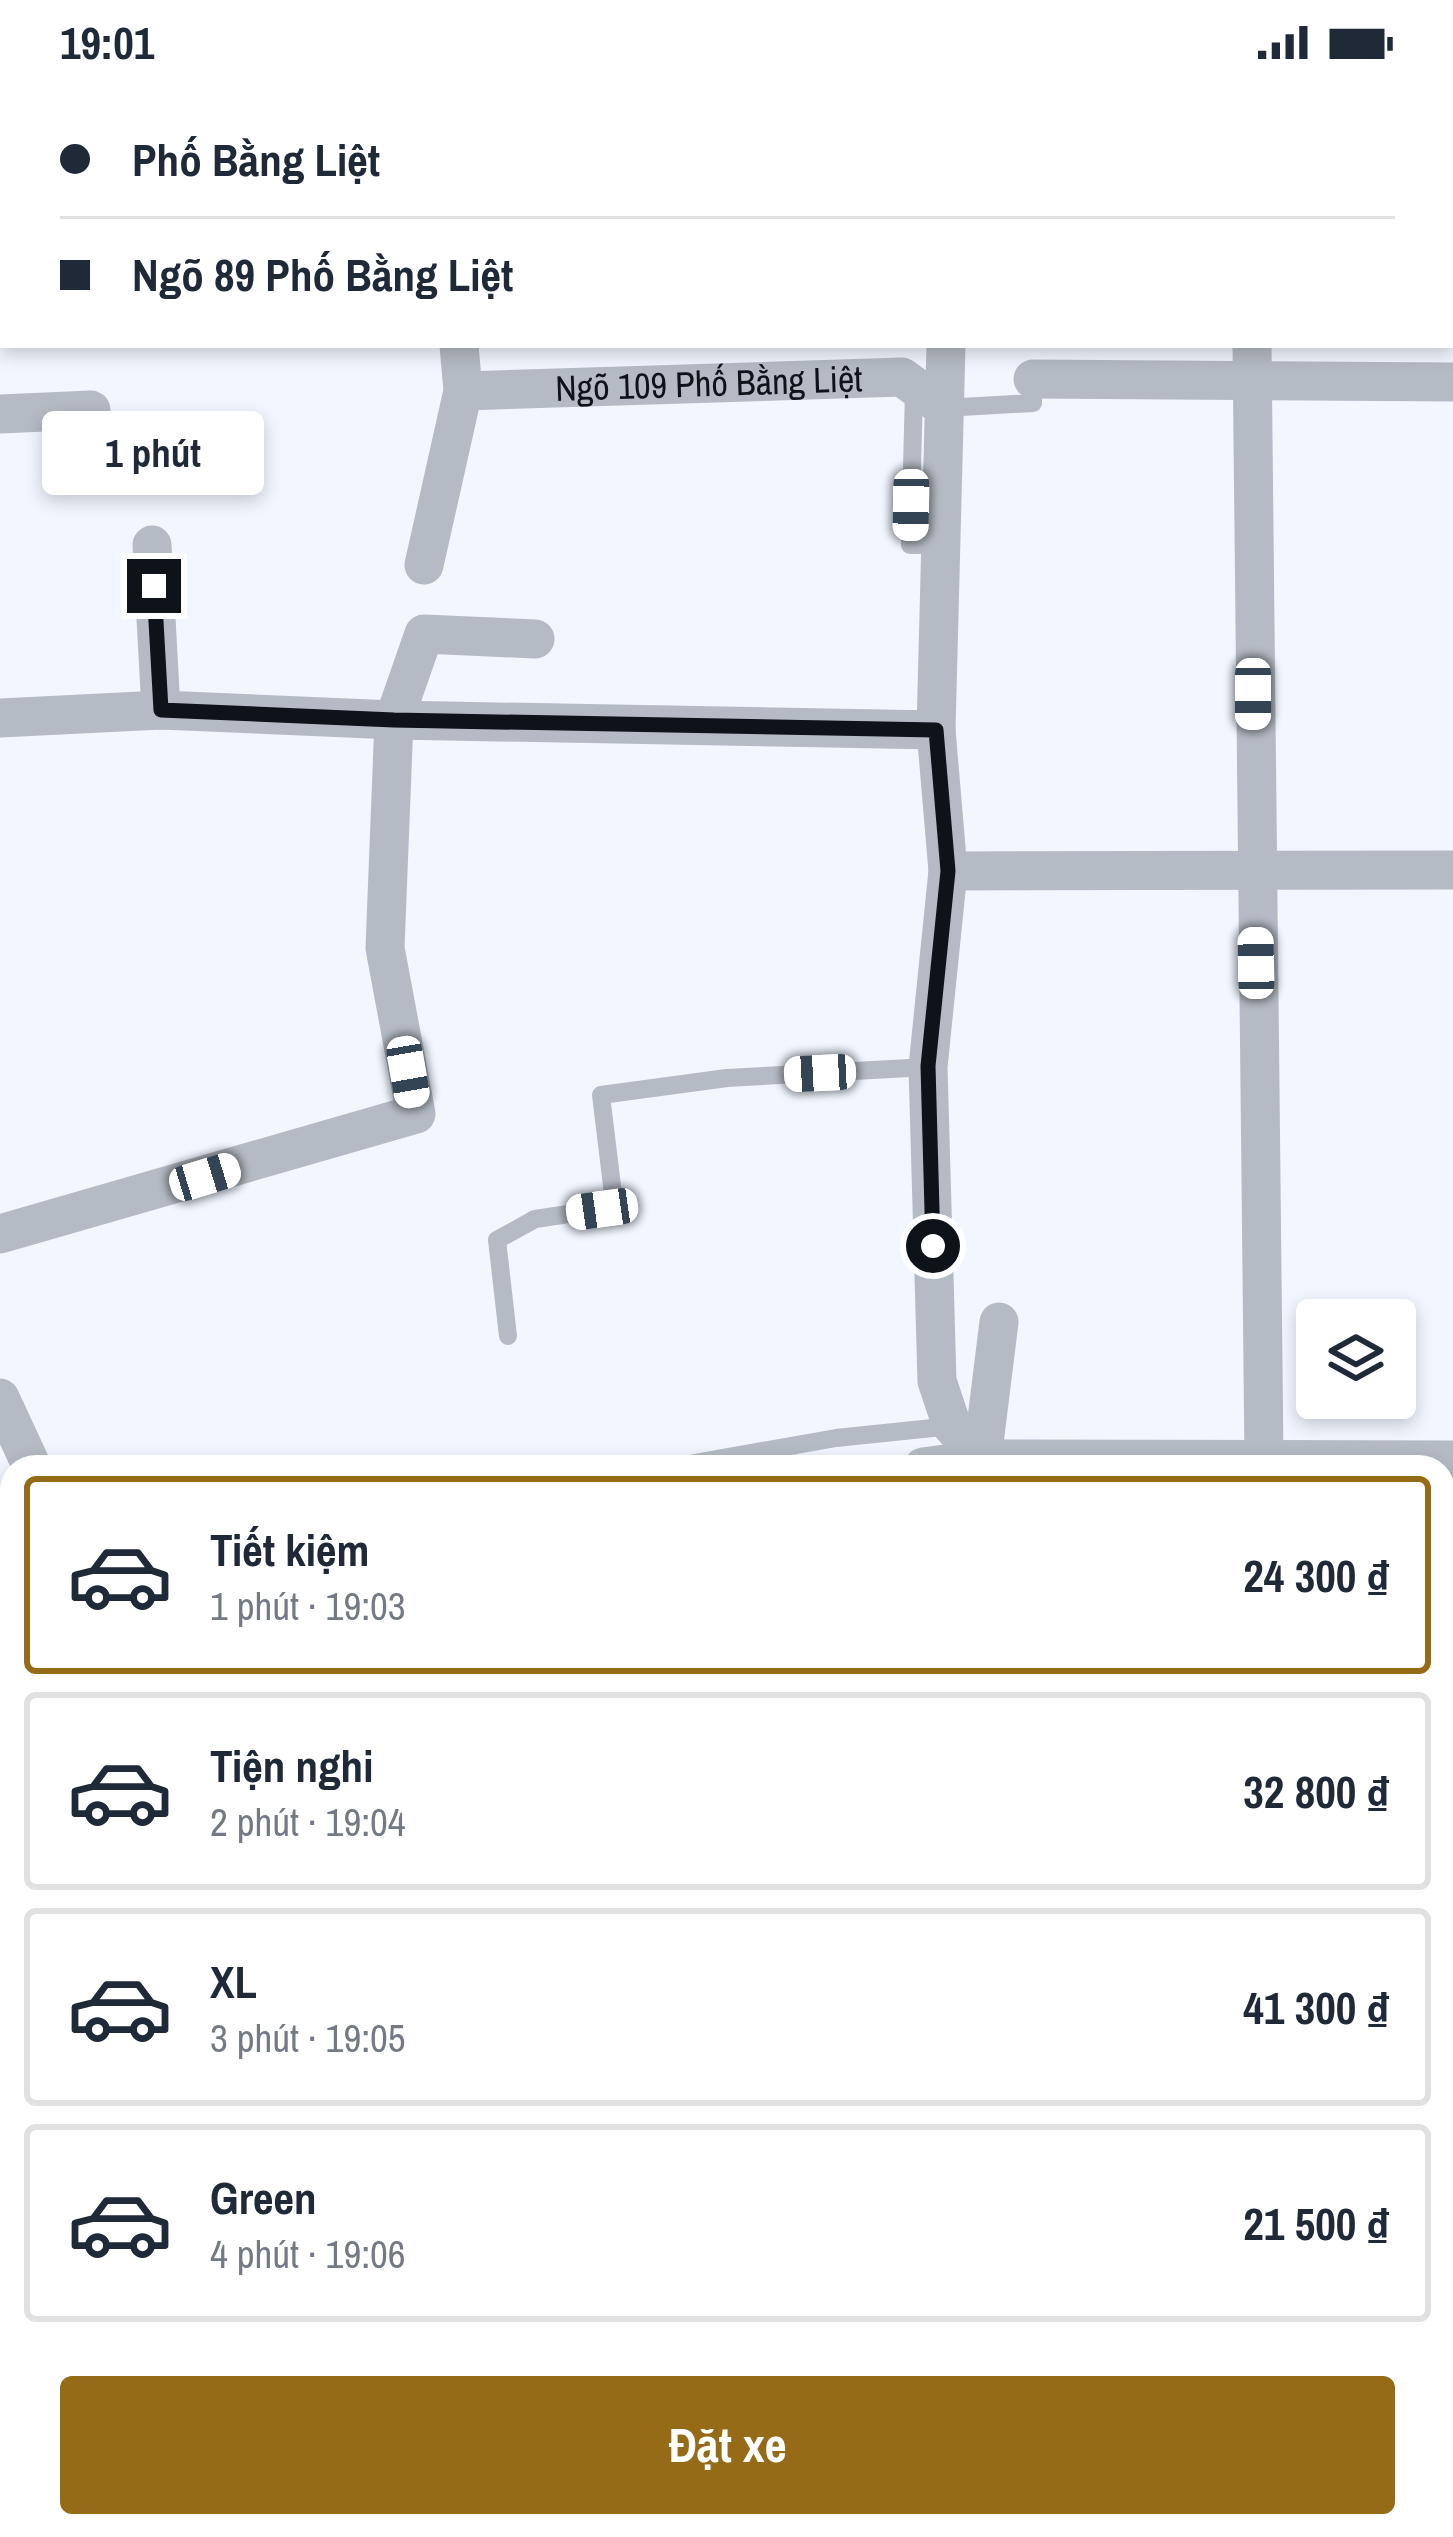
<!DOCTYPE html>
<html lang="vi">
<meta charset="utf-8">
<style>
:root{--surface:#fff;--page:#f2f2f3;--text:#1f2937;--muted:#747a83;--line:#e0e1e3;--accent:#966b18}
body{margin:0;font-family:"Archivo Narrow",sans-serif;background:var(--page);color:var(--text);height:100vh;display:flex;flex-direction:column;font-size:45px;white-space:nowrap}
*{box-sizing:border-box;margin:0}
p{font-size:39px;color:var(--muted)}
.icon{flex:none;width:66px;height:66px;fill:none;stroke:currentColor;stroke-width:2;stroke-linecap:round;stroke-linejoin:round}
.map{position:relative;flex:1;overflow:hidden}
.drawer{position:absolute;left:0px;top:1371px;width:1455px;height:1083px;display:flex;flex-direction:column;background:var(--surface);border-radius:36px 36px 0 0;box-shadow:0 6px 18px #0003}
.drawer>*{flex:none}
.guide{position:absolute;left:0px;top:0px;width:1455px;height:264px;box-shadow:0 6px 18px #0003;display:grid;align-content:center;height:264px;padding:0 60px;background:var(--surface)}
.controls{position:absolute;left:1296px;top:1215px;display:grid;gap:24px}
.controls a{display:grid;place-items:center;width:120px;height:120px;border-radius:12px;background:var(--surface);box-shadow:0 6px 18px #0003;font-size:60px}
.end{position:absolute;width:54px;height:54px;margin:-27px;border:15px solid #0e1219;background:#fff;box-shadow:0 0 0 6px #fff}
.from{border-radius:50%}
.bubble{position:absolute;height:84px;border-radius:12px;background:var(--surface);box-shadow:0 6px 18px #0003;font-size:39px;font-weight:700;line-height:84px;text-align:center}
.car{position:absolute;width:36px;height:72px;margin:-36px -18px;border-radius:15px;box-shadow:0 0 9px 3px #0007;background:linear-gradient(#fff 24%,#345 0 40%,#fff 0 76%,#345 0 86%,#fff 0)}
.guide b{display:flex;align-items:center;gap:42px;height:114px;font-size:45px}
.guide b+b{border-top:3px solid var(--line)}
.guide i{width:30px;height:30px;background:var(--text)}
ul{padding:21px 0 0;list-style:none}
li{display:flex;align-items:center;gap:36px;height:198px;margin:0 24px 18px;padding:0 36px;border:6px solid var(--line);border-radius:12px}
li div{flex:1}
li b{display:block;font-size:45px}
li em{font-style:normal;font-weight:700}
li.current{border-color:var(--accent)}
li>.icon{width:108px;height:108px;stroke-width:1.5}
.button{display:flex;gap:24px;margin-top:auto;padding:24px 60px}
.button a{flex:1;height:138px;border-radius:12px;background:var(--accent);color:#fff;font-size:48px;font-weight:700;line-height:138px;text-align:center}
.status{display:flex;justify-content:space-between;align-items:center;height:84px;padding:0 60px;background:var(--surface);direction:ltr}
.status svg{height:33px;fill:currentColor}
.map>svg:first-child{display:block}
</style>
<div class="status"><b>19:01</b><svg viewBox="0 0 49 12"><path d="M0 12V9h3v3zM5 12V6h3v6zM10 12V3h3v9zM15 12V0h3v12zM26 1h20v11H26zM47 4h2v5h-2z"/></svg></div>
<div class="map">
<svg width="1453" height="2453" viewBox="0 0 1453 2453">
<rect width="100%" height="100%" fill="#f1f6ff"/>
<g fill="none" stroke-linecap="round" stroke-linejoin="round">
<g stroke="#b5bbc4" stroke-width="18">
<path d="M 914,306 L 910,461 L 938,461"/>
<path d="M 944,324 L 1033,319 L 1033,295"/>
<path d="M 508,1252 L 497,1156 L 535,1135 L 602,1125 L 611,1119 L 613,1110 L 601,1011 L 727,994 L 928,983"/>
<path d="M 672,1383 L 836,1354 L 952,1342"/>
<path d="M 0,1633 L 12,1626"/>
</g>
<g stroke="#b5bbc4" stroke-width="39">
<path d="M 433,0 L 433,3"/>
<path d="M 953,0 L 953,3"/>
<path d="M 595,3 L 612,0"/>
<path d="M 1258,3 L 1258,0"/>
<path d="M 0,82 L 3,82"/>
<path d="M 946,261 L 936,646 L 948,787 L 928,983 L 937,1297 L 952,1342 L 981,1375"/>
<path d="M 1252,261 L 1264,1375"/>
<path d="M 1033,295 L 1453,298"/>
<path id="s1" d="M 463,307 L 902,293 L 944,324"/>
<path d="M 0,330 L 91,326"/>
<path d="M 152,461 L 161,626"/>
<path d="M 424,481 L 463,307 L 459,261"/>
<path d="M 0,634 L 161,626 L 394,636 L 936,646"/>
<path d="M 948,787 L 1453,786"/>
<path d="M 0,1150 L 416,1030 L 385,864 L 394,636 L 424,550 L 535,555"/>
<path d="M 0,1314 L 32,1383"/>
<path d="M 923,1383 L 981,1375 L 1453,1376"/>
<path d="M 981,1383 L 999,1238"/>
<path d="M 1443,2013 L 1453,2013"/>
<path d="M 1443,2273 L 1453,2273"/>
<path d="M 477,2442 L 483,2453"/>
<path d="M 751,2442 L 758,2453"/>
<path d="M 1031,2442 L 1038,2453"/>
<path d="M 194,2453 L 213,2442"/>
<path d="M 789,2453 L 807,2442"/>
</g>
</g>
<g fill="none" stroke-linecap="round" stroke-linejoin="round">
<path stroke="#0e1219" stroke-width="15" d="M 154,502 L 161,626 L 394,636 L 936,646 L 948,787 L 928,982 L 933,1162"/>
</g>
<g text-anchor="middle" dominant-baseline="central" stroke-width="9" stroke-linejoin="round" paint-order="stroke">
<g font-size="36" fill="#0e1219" stroke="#f1f6ff">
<text stroke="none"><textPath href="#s1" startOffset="246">Ngõ 109 Phố Bằng Liệt</textPath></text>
</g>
</g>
</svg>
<div class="controls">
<a><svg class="icon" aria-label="layers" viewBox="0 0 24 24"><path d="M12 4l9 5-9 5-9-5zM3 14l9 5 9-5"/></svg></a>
</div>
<i class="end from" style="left:933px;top:1162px"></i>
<i class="end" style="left:154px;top:502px"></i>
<div class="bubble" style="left:42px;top:327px;width:222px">1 phút</div>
<i class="car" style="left:911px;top:421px;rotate:181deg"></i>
<i class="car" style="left:1253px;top:610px;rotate:180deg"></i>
<i class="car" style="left:1256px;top:879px;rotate:359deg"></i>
<i class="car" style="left:408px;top:988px;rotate:170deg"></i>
<i class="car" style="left:820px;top:989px;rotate:267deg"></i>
<i class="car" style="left:205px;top:1093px;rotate:73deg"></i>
<i class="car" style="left:602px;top:1125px;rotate:262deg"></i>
<div class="guide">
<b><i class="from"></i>Phố Bằng Liệt</b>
<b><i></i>Ngõ 89 Phố Bằng Liệt</b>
</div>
<section class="drawer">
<ul>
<li class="current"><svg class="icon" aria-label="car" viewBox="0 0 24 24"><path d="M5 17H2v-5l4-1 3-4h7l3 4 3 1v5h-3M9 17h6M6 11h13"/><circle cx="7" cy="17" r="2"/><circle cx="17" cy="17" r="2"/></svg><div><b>Tiết kiệm</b><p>1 phút · 19:03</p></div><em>24 300 ₫</em></li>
<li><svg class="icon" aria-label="car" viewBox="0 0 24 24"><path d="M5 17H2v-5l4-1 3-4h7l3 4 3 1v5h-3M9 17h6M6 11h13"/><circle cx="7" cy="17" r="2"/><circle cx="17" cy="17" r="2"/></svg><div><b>Tiện nghi</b><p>2 phút · 19:04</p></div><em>32 800 ₫</em></li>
<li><svg class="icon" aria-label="car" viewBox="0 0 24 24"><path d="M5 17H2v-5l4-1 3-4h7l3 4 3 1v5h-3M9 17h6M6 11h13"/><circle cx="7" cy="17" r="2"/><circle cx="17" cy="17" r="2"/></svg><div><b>XL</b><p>3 phút · 19:05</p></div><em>41 300 ₫</em></li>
<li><svg class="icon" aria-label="car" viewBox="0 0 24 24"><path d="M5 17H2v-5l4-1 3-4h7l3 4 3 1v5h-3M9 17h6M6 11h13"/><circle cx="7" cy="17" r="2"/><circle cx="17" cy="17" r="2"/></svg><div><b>Green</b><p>4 phút · 19:06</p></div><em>21 500 ₫</em></li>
</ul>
<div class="button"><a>Đặt xe</a></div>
</section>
</div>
